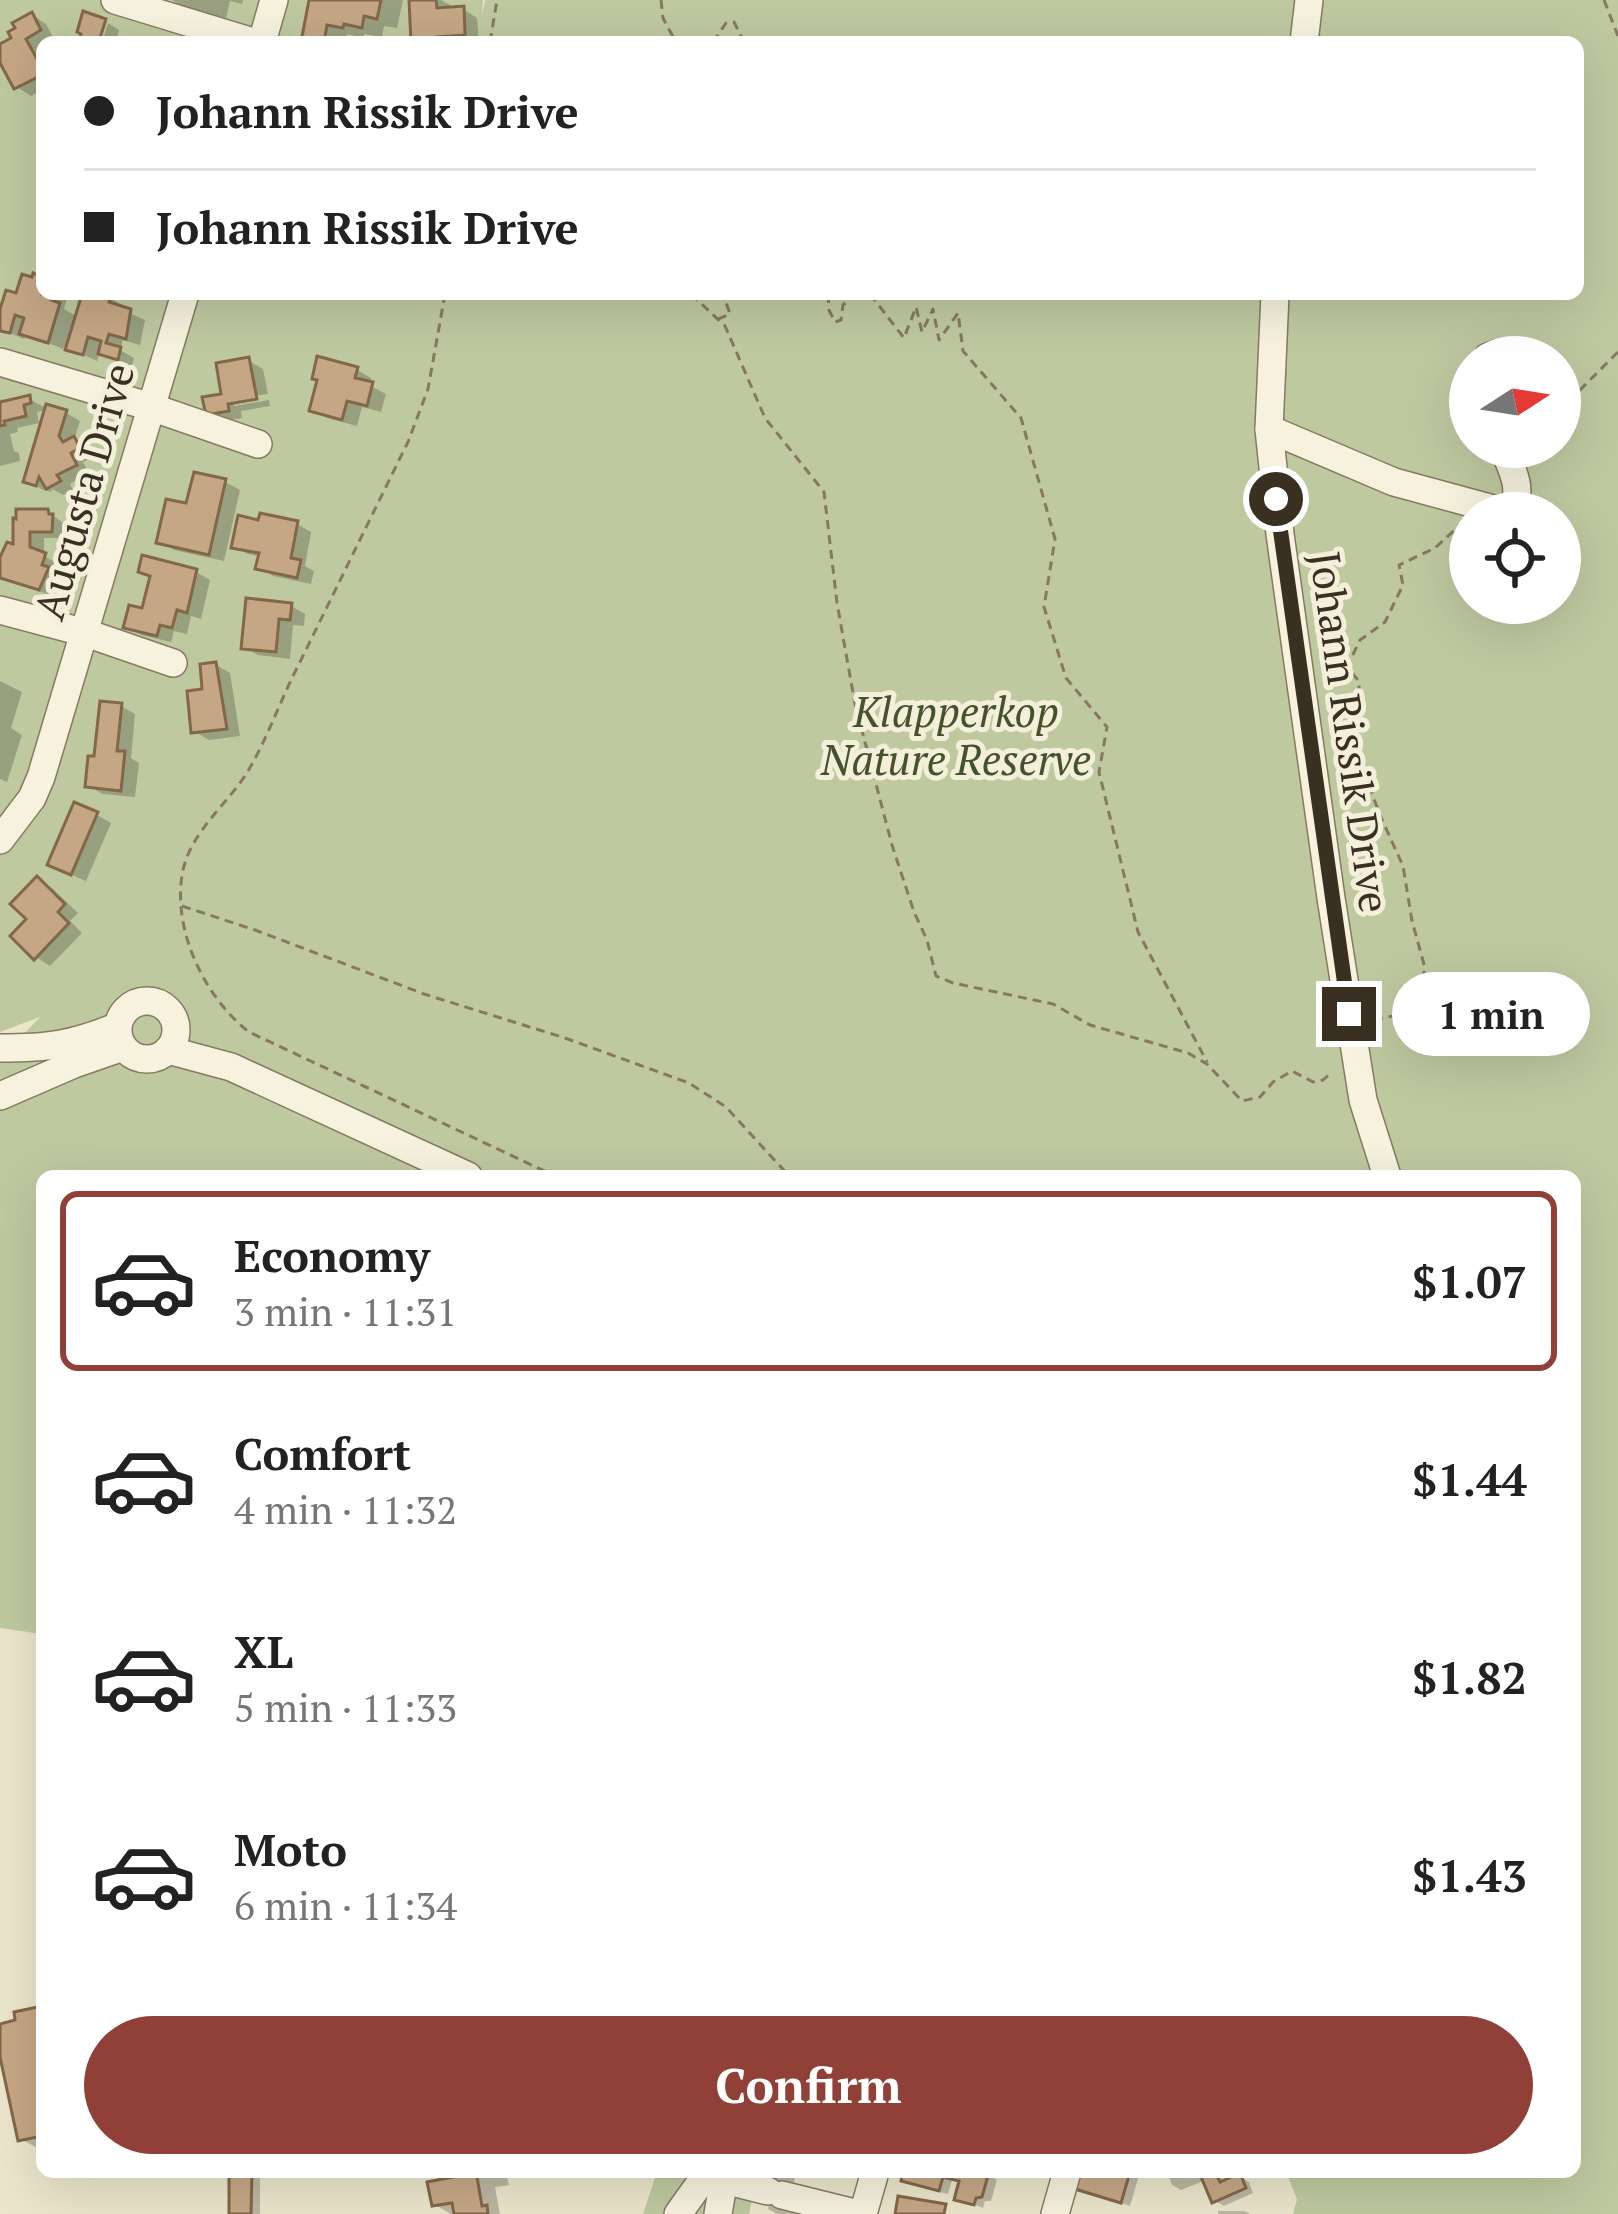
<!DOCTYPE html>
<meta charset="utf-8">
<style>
:root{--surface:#fff;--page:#f6f6f6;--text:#222;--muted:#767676;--line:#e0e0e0;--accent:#904036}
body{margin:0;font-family:"PT Serif",serif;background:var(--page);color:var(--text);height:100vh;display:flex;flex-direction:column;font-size:45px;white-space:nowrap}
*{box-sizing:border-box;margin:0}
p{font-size:39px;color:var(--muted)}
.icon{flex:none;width:66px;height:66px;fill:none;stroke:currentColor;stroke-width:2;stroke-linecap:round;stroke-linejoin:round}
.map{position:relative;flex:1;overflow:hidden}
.panel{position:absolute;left:36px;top:1170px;width:1545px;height:1008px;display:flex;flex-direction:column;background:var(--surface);border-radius:18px;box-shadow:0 12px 48px #0002}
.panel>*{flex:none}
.hud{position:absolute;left:36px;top:36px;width:1548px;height:264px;border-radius:18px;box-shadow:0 12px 48px #0002;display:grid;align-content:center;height:264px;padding:0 48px;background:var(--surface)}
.needle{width:78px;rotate:78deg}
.fabs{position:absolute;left:1449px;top:336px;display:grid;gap:24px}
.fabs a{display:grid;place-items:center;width:132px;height:132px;border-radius:50%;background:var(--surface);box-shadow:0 12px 48px #0002;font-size:60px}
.end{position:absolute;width:54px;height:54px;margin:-27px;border:15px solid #393022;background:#fff;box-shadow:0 0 0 6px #fff}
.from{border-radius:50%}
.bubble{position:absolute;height:84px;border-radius:42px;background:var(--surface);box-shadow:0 12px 48px #0002;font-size:39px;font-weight:700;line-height:84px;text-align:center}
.hud b{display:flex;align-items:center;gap:42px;height:114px;font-size:45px}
.hud b+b{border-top:3px solid var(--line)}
.hud i{width:30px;height:30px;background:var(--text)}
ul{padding:21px 0 0;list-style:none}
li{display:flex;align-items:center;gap:36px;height:180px;margin:0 24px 18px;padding:0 24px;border:6px solid transparent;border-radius:18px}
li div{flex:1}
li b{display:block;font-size:45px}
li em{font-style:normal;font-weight:700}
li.selected{border-color:var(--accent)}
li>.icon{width:108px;height:108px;stroke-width:1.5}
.cta{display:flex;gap:24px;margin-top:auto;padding:24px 48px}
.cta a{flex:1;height:138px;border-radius:72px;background:var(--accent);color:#fff;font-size:48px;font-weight:700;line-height:138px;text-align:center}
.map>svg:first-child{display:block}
</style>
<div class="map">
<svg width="1618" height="2214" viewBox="0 0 1618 2214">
<rect width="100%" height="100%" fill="#ebe5cb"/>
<g fill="#bfc9a0" fill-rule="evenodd">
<path d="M 0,0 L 483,0 L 482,16 L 485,0 L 1618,0 L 1618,2214 L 1293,2214 L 1297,2199 L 1286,2172 L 1575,2172 L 1575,1176 L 42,1176 L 42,1634 L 0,1628 L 0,1059 L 40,1017 L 0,1032 ZM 42,42 L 1578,42 L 1578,294 L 42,294 ZM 1470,357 L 1560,357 L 1560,447 L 1470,447 ZM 1470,513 L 1560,513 L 1560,603 L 1470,603 Z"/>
<path d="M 657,2172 L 758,2172 L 749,2214 L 643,2214 Z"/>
</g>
<g fill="#0003">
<path d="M 172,0 L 243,0 L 242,4 L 230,1 L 226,18 L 186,10 Z"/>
<path d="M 312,0 L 403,0 L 397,28 L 384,26 L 382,37 L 364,34 L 363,38 L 347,34 L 346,42 L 304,42 Z"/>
<path d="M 412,0 L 441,0 L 450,5 L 450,10 L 463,9 L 477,18 L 479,42 L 414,42 Z"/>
<path d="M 32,15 L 46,24 L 54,39 L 42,42 L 39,47 L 42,52 L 42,90 L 31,96 L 17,87 L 0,56 L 0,48 L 16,39 Z"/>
<path d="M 108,23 L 119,30 L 116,42 L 102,42 Z"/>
<path d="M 42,270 L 42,294 L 68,294 L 64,309 L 78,317 L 84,294 L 115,294 L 114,300 L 124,307 L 123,310 L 145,320 L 140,345 L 123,340 L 120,350 L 134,358 L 132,366 L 100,352 L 97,361 L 64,346 L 63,349 L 26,334 L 24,339 L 0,329 L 0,319 Z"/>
<path d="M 249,361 L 263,369 L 268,394 L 234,399 L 234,406 L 269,400 L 270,406 L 241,411 L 242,418 L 223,421 L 208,413 L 224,396 Z"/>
<path d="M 357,370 L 371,378 L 369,385 L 386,394 L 381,412 L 362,407 L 357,426 L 327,418 L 312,409 Z"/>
<path d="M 0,399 L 8,403 L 29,399 L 48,409 L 65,412 L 80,421 L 74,440 L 88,448 L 93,457 L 83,462 L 89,473 L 70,484 L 73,490 L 63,495 L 52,489 L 51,492 L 41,489 L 27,481 L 48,410 L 37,412 L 39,423 L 17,428 L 18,432 L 10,434 L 14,451 L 19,453 L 20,461 L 0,466 Z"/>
<path d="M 225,482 L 240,490 L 224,561 L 174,550 L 160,542 L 189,507 Z"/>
<path d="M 48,512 L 66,525 L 66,538 L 44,538 L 44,556 L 59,564 L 56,574 L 62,578 L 54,596 L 12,583 L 0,576 L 0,569 Z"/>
<path d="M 297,524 L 311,532 L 305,566 L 314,571 L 311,584 L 273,576 L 259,567 L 261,557 L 248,554 L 234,546 Z"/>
<path d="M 141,571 L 196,572 L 210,580 L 201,619 L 191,616 L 187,634 L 174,631 L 171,642 L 141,635 L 127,626 L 144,612 L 152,578 Z"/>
<path d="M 291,606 L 305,614 L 304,626 L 293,625 L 290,659 L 258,655 L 244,647 Z"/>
<path d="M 216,665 L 230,673 L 240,736 L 209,740 L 194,731 Z"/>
<path d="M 0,681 L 22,692 L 11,728 L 22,735 L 7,782 L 0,779 Z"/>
<path d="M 121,706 L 135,714 L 131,758 L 139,763 L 135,797 L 103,794 L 88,786 Z"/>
<path d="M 97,815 L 111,823 L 86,881 L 65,872 Z"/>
<path d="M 37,879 L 52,888 L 78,913 L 70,921 L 82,933 L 50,966 L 36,957 L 30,919 Z"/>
<path d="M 42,2009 L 42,2150 L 41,2150 L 21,2139 L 0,2042 L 0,2027 Z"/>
<path d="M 232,2172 L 260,2174 L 260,2214 L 236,2214 Z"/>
<path d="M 455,2172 L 506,2172 L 509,2185 L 495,2187 L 500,2214 L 451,2214 L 434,2204 L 456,2180 Z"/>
<path d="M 775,2172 L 796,2172 L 789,2207 L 812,2214 L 777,2214 L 768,2209 Z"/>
<path d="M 906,2172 L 992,2172 L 991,2177 L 997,2180 L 991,2201 L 985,2201 L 983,2208 L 958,2198 L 962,2182 L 952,2180 L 948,2194 L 913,2185 L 904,2179 Z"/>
<path d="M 1078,2172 L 1140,2172 L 1130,2206 L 1087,2192 Z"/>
<path d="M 1167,2172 L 1221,2172 L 1225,2183 L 1240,2177 L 1249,2182 L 1253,2193 L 1224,2206 L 1214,2200 L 1206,2180 L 1181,2190 L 1172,2185 Z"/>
<path d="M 1218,2211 L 1245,2211 L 1250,2214 L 1218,2214 Z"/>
</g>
<g fill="#c5a785" stroke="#836749" stroke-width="3">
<path d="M 309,0 L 381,0 L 377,19 L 364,16 L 362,28 L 344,24 L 343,28 L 327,25 L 324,42 L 301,42 Z"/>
<path d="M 409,0 L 436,0 L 437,8 L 464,6 L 465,35 L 437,37 L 437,42 L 411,42 Z"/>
<path d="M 83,11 L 106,19 L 100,38 L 112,42 L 79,42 L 81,34 L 77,32 Z"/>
<path d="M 32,12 L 41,30 L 26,39 L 42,68 L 42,75 L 14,89 L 0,63 L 0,44 L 11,38 L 8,32 L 15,28 L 12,23 Z"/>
<path d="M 42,261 L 42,294 L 52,294 L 51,300 L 60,303 L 48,343 L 19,334 L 24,318 L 15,315 L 10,333 L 0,331 L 0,309 L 6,290 L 16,293 L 22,274 L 32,277 L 33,273 L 37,275 Z"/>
<path d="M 82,294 L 106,294 L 111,296 L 109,302 L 131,309 L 126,339 L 109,334 L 106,343 L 121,347 L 118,360 L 98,354 L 101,341 L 88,337 L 83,355 L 65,350 Z"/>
<path d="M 317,356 L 358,367 L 355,378 L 373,382 L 367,406 L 347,401 L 342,420 L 309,411 L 317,380 L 312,379 Z"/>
<path d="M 249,357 L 257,399 L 228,404 L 229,411 L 206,415 L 202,397 L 221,394 L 216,363 Z"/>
<path d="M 30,395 L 31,403 L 24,405 L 26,416 L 4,421 L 5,425 L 0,426 L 0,402 Z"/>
<path d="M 46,404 L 67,410 L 59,436 L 63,442 L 74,436 L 80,448 L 71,453 L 77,465 L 57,475 L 61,481 L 46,489 L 39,477 L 36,486 L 23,482 Z"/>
<path d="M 194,472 L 226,479 L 209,555 L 156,543 L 166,499 L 186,503 Z"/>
<path d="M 16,509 L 48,509 L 49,514 L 53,514 L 52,532 L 30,532 L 30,547 L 46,553 L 42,565 L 49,567 L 39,590 L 0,578 L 0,557 L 7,542 L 13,544 L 13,518 L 16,519 Z"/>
<path d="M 260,513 L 298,521 L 291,558 L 301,560 L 297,578 L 255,569 L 259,553 L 231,548 L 238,515 L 258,520 Z"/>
<path d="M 142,555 L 197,569 L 187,613 L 177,610 L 172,628 L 160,625 L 157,636 L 123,628 L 129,605 L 142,608 L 150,576 L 138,572 Z"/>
<path d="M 246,598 L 292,603 L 290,620 L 279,619 L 276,652 L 241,649 Z"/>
<path d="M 216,662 L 227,729 L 191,733 L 187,691 L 202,689 L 200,664 Z"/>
<path d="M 100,701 L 122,703 L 117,751 L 125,751 L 121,791 L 85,787 L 88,756 L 94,756 Z"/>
<path d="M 74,802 L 98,812 L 71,875 L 47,865 Z"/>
<path d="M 37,876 L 65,904 L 58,912 L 69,923 L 34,960 L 10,936 L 26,919 L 10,904 Z"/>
<path d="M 42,2006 L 42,2136 L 18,2141 L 0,2057 L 0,2024 L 15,2020 L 14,2012 Z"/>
<path d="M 229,2172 L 252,2172 L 251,2214 L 229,2214 Z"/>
<path d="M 452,2172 L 489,2172 L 490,2174 L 477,2177 L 482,2206 L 487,2205 L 488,2214 L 454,2214 L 452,2203 L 432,2206 L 427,2182 L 453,2177 Z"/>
<path d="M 903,2172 L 989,2172 L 982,2197 L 976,2198 L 974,2205 L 954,2200 L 959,2181 L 943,2177 L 939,2191 L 901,2181 Z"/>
<path d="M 1073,2172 L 1130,2172 L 1121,2203 L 1075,2189 Z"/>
<path d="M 1199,2172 L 1215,2172 L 1220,2182 L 1240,2173 L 1246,2188 L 1212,2203 Z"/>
<path d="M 898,2196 L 946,2204 L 944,2214 L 895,2214 Z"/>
</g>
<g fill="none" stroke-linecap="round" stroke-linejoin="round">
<g stroke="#877961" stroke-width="30">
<g id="minor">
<path d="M 115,0 L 253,42"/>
<path d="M 262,42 L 274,0"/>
<path d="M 1304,42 L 1309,0"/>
<path d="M 1275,294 L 1269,429 L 1280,534 L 1331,898 L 1363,1100 L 1387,1176"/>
<path d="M 1488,357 L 1497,354"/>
<path d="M 0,362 L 151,407 L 258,444"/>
<path d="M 1269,429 L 1394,482 L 1508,513"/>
<path d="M 1503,447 C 1512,470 1525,490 1510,513"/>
<path d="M 0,610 L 86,633 L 173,663"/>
<path d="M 0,840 L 32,798 L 41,777 L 185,294"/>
<circle cx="147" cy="1030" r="29"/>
<path d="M 0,1048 C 48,1048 72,1045 116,1027"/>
<path d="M 168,1050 L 231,1067 L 468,1176"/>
<path d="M 0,1096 L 74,1064 L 123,1047"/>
<path d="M 724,2180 L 768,2191"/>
<path d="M 782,2195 L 859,2214"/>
<path d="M 678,2214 L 708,2172"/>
<path d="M 718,2214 L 725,2172"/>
<path d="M 863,2214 L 875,2172"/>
<path d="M 1055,2214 L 1067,2172"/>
</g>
</g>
<g stroke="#877961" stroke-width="3" stroke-dasharray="9 6" stroke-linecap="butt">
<path d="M 661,0 L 663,18 L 673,37 L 672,42"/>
<path d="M 1604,0 L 1618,36"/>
<path d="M 490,42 L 497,0"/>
<path d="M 713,42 L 726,23 L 734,22 L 744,42"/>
<path d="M 445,294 L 428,389 L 408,442 C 370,519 333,595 295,672 C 279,704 266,741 248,771 C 228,804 192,830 183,870 C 171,928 204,997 249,1032 L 555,1176"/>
<path d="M 691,294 L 725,326 L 765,418 L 824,492 L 837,603 L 855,704 L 892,845 L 914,912 L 927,940 L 936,976 L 953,983 L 1053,1004 L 1090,1025 L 1188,1053 L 1207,1064 L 1242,1101 L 1260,1097 L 1273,1082 L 1292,1071 L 1313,1082 L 1323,1080 L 1332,1072"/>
<path d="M 828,294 L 829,310 L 835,322 L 841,320 L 843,305 L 856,294"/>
<path d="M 870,294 L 904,338 L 916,307 L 922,332 L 933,309 L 939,340 L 958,313 L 963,351 L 1021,418 L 1055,539 L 1044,607 L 1066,678 L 1107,727 L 1099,772 L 1138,932 L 1207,1062"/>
<path d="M 718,319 L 730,314 L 723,294"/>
<path d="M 1560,413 L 1578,392 L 1618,352"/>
<path d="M 182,906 L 255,930 L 424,994 L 565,1038 L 689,1083 L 726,1107 L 789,1176"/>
<path d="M 1374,1020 L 1416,1011 L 1425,968 L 1412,921 L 1403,866 L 1379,813 L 1350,731 L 1361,701 L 1358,680 L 1347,667 L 1360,640 L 1385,622 L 1403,585 L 1399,565 L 1435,548 L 1459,526"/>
</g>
<use href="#minor" stroke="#f6f2de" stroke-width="27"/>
</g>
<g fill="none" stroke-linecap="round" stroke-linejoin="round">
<path stroke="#393022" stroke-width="15" d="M 1276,499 L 1349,1014"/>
</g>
<g text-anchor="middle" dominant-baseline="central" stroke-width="10" stroke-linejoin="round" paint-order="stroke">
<g font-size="42" fill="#393022" stroke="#f3efda">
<text transform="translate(83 491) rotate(-74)">Augusta Drive</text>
<text transform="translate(1351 732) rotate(82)">Johann Rissik Drive</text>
</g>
<g font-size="42" font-style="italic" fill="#44532b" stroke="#f3efda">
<text x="956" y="711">Klapperkop<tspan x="956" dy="48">Nature Reserve</tspan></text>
</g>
</g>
</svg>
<div class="fabs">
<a><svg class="needle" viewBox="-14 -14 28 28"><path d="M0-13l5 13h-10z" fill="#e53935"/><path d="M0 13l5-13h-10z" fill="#767676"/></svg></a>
<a><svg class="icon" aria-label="locate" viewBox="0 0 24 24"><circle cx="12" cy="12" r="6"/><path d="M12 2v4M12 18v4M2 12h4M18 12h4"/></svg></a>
</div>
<i class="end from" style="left:1276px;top:499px"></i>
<i class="end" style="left:1349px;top:1014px"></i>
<div class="bubble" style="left:1392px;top:972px;width:198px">1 min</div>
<div class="hud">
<b><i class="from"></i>Johann Rissik Drive</b>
<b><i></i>Johann Rissik Drive</b>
</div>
<section class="panel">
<ul>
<li class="selected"><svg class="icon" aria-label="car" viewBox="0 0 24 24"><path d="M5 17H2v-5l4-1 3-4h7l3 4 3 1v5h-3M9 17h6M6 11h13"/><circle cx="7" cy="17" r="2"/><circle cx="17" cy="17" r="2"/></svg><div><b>Economy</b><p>3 min · 11:31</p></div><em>$1.07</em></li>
<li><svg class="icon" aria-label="car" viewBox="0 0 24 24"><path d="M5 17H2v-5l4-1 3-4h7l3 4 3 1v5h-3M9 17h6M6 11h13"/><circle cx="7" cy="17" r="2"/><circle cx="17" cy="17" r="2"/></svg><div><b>Comfort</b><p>4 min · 11:32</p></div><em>$1.44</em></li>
<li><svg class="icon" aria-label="car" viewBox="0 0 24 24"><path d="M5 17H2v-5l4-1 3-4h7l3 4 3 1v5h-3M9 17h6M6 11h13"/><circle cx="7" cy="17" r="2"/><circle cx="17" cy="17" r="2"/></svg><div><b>XL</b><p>5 min · 11:33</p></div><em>$1.82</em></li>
<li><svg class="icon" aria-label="car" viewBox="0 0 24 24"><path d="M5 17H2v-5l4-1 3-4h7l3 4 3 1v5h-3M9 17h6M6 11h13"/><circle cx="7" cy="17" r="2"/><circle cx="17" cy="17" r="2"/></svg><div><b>Moto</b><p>6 min · 11:34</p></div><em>$1.43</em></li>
</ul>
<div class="cta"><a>Confirm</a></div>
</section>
</div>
